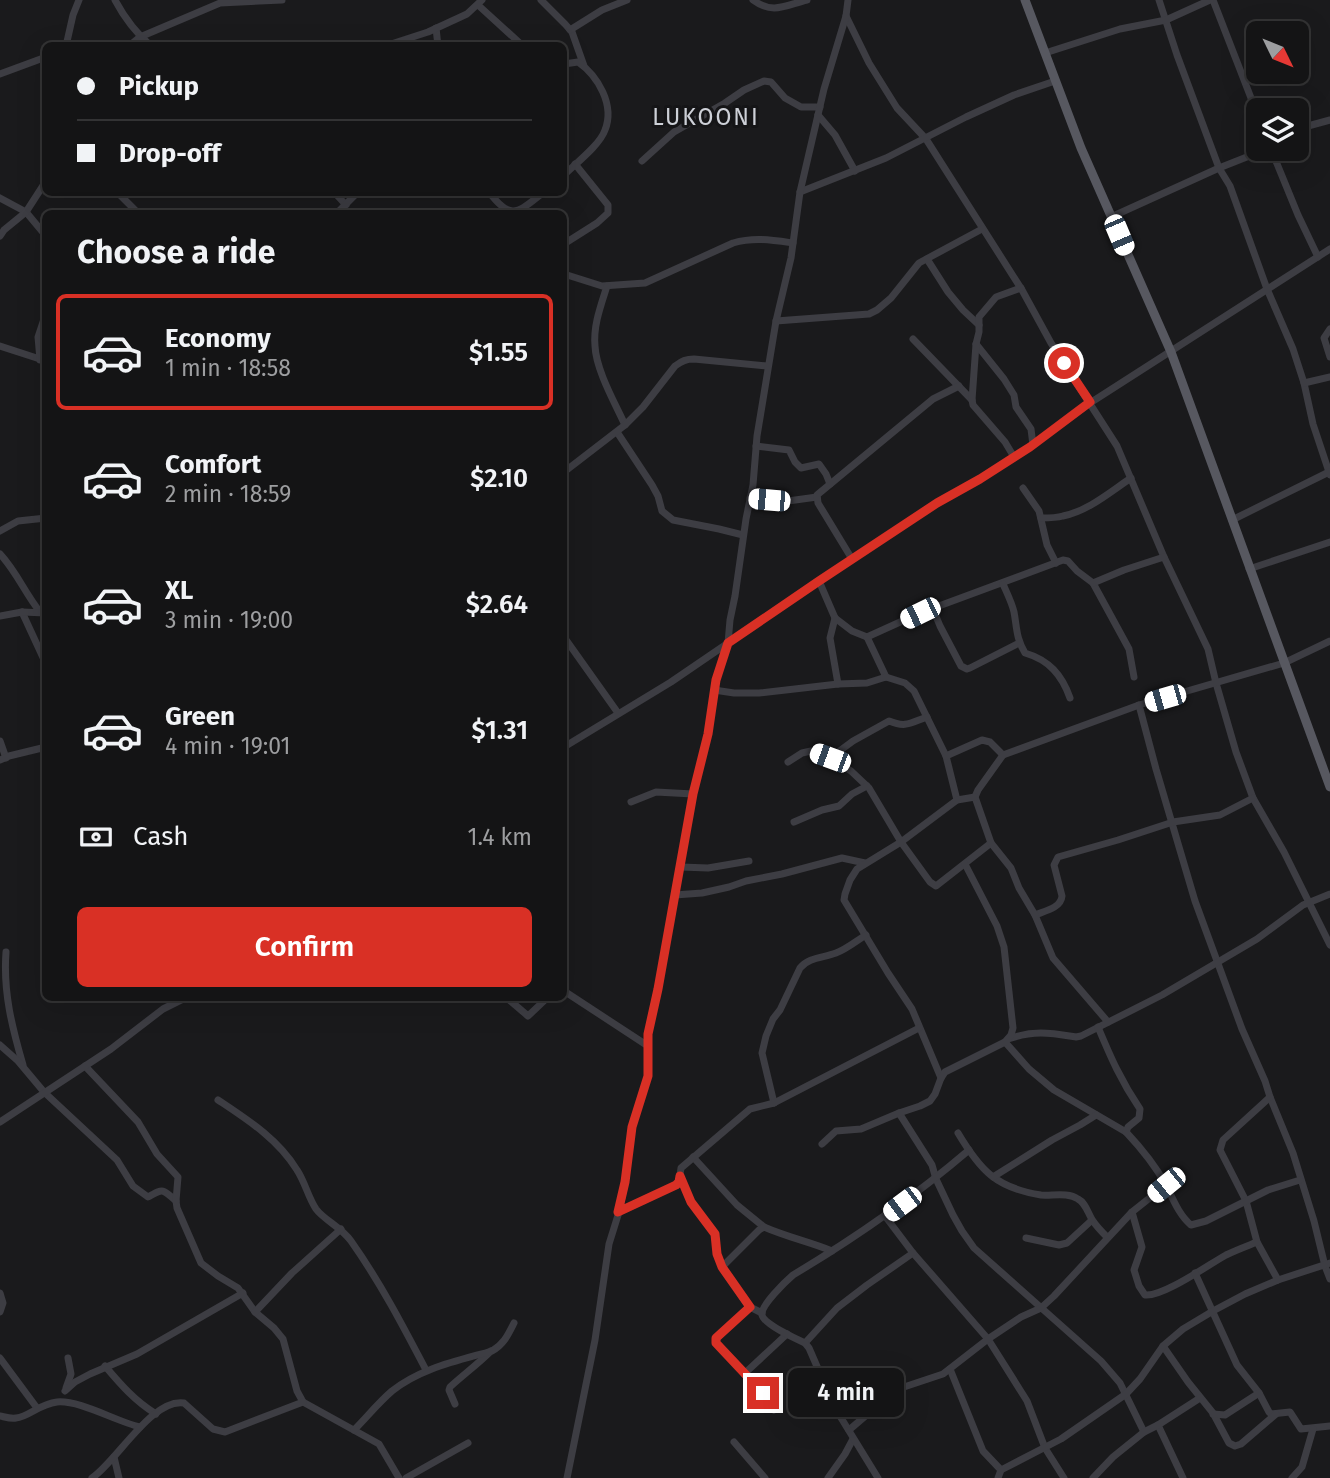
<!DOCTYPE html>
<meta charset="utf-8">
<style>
:root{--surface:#141415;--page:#212122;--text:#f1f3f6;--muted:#9d9ea0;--line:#333334;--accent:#d93025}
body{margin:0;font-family:"Fira Sans",sans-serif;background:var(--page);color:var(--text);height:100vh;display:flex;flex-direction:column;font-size:26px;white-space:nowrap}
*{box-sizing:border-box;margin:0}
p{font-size:23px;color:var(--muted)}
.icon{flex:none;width:38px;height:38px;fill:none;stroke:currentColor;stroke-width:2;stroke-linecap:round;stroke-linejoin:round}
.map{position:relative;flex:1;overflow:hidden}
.panel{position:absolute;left:42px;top:210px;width:525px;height:791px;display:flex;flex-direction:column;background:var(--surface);border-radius:10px;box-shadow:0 7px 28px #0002,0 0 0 2px var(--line)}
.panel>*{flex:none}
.hud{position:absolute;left:42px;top:42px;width:525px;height:154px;border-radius:10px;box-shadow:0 7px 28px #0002,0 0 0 2px var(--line);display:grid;align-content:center;height:154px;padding:0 35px;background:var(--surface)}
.needle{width:46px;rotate:133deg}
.fabs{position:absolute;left:1246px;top:21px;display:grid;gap:14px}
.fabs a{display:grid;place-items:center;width:63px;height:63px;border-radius:10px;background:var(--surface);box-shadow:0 7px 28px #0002,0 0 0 2px var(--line);font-size:35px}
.end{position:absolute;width:32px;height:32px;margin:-16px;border:9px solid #d93025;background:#fff;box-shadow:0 0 0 4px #fff}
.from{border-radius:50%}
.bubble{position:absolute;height:49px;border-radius:10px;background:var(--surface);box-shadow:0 7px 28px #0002,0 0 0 2px var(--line);font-size:23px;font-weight:600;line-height:49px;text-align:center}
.car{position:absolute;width:21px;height:42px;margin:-21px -10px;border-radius:9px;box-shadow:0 0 5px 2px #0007;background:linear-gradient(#fff 24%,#345 0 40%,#fff 0 76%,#345 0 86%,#fff 0)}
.hud b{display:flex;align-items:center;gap:24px;height:66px;font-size:26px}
.hud b+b{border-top:2px solid var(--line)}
.hud i{width:18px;height:18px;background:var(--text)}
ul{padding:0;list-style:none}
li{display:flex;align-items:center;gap:21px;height:116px;margin:0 14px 10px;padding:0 21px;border:4px solid transparent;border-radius:10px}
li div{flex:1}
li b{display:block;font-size:26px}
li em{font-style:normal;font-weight:600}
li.selected{border-color:var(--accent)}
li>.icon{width:63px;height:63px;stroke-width:1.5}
h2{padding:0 35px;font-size:32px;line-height:84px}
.pay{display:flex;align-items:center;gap:18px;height:77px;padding:0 35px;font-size:26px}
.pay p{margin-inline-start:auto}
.button{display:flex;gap:14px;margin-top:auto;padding:14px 35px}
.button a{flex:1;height:80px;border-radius:10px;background:var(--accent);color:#fff;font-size:28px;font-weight:600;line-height:80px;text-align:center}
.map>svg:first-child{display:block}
</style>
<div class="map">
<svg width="1330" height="1478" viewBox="0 0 1330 1478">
<rect width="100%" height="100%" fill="#1a1a1c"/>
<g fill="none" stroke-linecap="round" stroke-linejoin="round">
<g stroke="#3d3d43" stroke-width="7">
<path d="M 115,0 C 124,17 136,33 151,46"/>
<path d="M 541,0 L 565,24 L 572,32 L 584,66"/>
<path d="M 753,0 C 773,15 786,5 807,0"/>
<path d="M 1159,0 L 1177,55 L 1219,168 L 1230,186 L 1267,289 L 1293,349 L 1304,383 L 1313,424 L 1330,475"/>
<path d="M 1213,0 L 1258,116"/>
<path d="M 478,5 L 523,46"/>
<path d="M 846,16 L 869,63 L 897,108 L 926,139 L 1022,290 L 1051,343 L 1117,446 L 1164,557 L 1208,649 L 1216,683 L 1236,752 L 1253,798 L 1284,852 L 1330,945"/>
<path d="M 436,28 L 438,46"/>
<path d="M 570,30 L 602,10 L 627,0"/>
<path d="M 66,46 L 73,15 L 79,0"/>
<path d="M 129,46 L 140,37 L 220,3 L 282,0"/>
<path d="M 385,46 L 428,32 L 467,14 L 482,0"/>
<path d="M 1045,53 L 1120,29 L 1166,20 L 1210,0"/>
<path d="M 564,64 L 578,62 C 598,76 615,105 605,130 C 600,145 575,164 564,175"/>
<path d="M 0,74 L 46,57"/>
<path d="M 818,115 L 835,135 L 855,171"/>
<path d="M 1297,129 L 1330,120"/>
<path d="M 1271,149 L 1298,215 L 1318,257"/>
<path d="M 642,161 L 674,132 L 725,103 L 744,90 L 764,81 L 771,82 L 785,98 L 801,107 L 820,107"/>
<path d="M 117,192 L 139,214"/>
<path d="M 334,192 L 346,205"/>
<path d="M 489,192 C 512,223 519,211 544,192"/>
<path d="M 800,192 L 886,158 L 966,117 L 1014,95 L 1055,81"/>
<path d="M 0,198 L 26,212 L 46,236"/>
<path d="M 336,214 L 358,192"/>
<path d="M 1111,217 L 1219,168 L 1267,149"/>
<path d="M 0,236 L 4,230 L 26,212 L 46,181"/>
<path d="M 567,242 L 597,223 L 608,213 L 608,205 L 575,164"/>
<path d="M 927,259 L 948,292 L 963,310 L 979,325"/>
<path d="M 564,274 L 602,286 L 645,283 L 733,243 C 754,237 772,240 793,243"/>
<path d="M 607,286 C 601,305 593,326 595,346 C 596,370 615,403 625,425"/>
<path d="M 776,321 L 869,314 L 877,310 L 891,298 L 919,263 L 982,229"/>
<path d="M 1330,329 L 1324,338 L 1330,357"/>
<path d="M 913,339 L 972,400"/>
<path d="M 976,344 L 1004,379 L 1014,395 L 1016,407 L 1031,429 L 1033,445"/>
<path d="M 0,346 L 46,361"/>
<path d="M 40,360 L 38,337 L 46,313"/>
<path d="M 1304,383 L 1330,377"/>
<path d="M 617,432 L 652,485 L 658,496 L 662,511 L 673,520 L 719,529 L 743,535"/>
<path d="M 756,446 L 789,450 L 795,462 L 801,468 L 819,464 L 826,474 L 830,484"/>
<path d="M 1014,457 L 1005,442 L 973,405 L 972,400 L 976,344 L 979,332 L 979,317 L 996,297 L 1021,288"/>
<path d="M 564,472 L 625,425 L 643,407 L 675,366 C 682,361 686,359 694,359 L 767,366"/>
<path d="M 1023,488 L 1039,511 L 1047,545 L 1056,563"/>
<path d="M 750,498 L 788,501 L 817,497"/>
<path d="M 1041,518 C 1048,518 1056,518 1063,516 C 1088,511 1110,492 1131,478"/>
<path d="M 1232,520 L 1329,472"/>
<path d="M 0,531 L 18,521 L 46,518"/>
<path d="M 0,554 C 16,571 25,593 40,612"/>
<path d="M 852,559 L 818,503 L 817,495 L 933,399 L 959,386"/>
<path d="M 1249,569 L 1330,542"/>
<path d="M 819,581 L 835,618 L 852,631 L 867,637 L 920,613 L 1063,560 L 1068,561 L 1077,571 L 1093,583 L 1129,649 L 1134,677"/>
<path d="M 1093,583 L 1124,570 L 1164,557"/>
<path d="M 1003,584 C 1007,593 1012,603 1014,612 C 1017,628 1016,638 1025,653 C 1049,660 1062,675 1070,698"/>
<path d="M 933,609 L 940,626 L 961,666 L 967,669 L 970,668 L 1019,643"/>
<path d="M 22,612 L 46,664"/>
<path d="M 0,616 L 22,612 L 46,613"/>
<path d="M 835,618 L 830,638 L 838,684"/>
<path d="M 564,637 L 618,713"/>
<path d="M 867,637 L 886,677"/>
<path d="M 714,690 L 734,693 L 759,693 L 838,684 L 867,683 L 886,677 L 905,683 L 914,691 L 946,756 L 957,800"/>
<path d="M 1139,705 L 1156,769 L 1195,901 L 1242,1029 L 1265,1081 L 1270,1097 L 1293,1153 L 1314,1221 L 1325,1266 L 1330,1279"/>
<path d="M 0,741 L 6,758"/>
<path d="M 564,747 L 671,682 L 819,581 L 937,503 L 980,479 L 1030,447 L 1090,403 L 1330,249"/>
<path d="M 946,756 L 982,740 L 990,742 L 1003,755"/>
<path d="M 830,758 L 853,741 L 889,721 C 906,728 910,723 927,717"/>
<path d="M 0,760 L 9,756 L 46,747"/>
<path d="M 788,762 L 802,753 L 811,751 L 830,758 L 851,771 L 869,788 L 901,842 L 930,882 L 936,886 L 991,843"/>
<path d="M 631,802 L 656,792 L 693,794"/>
<path d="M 794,822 L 822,810 L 839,806 L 852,794 L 867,786"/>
<path d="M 681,867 L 708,868 L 749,861"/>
<path d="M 675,895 L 702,893 L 729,887 L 746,881 L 782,874 L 842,858 L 865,863"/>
<path d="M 1035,915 C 1045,911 1061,908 1062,896 L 1054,865 L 1058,857 L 1118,840 L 1173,822 L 1220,815 L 1253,798"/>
<path d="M 6,952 C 3,992 12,1027 23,1065"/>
<path d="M 564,991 L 648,1046"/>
<path d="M 507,998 L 528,1016 L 547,998"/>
<path d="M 1108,1022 L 1053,958 L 1035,915 L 1019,888 L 1011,868 L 991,843 L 975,797 L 978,790 L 1003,755 L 1139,705 L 1284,663 L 1330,641"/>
<path d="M 1008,1039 C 1034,1030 1050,1033 1076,1037 L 1081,1036 L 1162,995 L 1257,939 L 1303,905 L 1330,894"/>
<path d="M 1005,1042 L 1029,1069 L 1054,1090 L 1126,1132"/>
<path d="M 0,1045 L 18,1061 L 44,1092 L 117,1160 L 133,1186 L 148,1197 C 163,1189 162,1188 176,1201"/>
<path d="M 85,1066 L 138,1122 L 157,1154 L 178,1177 L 176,1201 L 177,1208 L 201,1263 L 218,1276 L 238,1288 L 255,1312 L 274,1328 L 283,1339 L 297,1391 L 303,1402 L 379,1444 L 399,1478"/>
<path d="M 941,1078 L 912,1009 L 888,973 L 844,900 L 845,894 L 850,880 L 857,869 L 901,842 L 957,800 L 975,797"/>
<path d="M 1270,1097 L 1223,1140 L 1220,1150 L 1246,1201 L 1257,1242 L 1278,1280"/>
<path d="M 218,1100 C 248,1120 278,1139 297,1170 C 305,1182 308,1197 316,1209 C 324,1220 341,1227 351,1241 C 380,1282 403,1326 426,1370"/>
<path d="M 774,1103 L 762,1053 L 766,1036 L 773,1019 L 780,1010 L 800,968 C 809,957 823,958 836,953 C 847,949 856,941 866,935"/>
<path d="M 899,1113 L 932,1165 L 936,1179 L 953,1215 L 962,1231 L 974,1248 L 1101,1361 L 1120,1383 L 1144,1432"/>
<path d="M 0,1122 L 111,1049 L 163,1009 L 185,998"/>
<path d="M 958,1133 C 980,1170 996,1188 1041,1195 C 1052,1196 1068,1192 1078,1199 C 1086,1203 1088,1214 1093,1221 C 1097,1227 1102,1232 1107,1237"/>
<path d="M 822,1144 L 836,1131 L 861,1129 L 899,1113 L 920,1106 L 930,1101 L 935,1094 L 941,1078 L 945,1072 L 1005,1042 L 1011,1035 L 1013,1028 L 1004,947 L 997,926 L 965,864"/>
<path d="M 693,1157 L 737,1205 L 764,1227"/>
<path d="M 680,1177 L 691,1202 L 715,1234 L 717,1254 L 722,1267 L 745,1301 L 750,1307 L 762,1313"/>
<path d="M 993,1177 L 1052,1140 L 1080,1125 L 1096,1115"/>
<path d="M 1166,1185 C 1173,1199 1179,1215 1191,1225 L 1206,1221 L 1268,1190 L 1300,1180"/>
<path d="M 619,1212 L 676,1185 L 679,1182 L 681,1168 L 750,1109 L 774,1103 L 919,1028"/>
<path d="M 1132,1212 L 1142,1247 L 1134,1270 L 1139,1286 L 1145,1295 C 1163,1297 1208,1265 1226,1255 C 1236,1250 1247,1246 1257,1242"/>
<path d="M 885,1216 L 913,1253 L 988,1339 L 1027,1401 L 1045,1448 L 1064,1478"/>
<path d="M 1026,1238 L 1059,1245 L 1067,1243 L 1092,1220"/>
<path d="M 722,1267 L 759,1230 L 764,1227 C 787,1237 810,1242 832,1251"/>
<path d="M 1195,1273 L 1237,1365 L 1259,1393 L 1269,1412 L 1271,1414 L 1290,1412 L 1301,1429 L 1330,1426"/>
<path d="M 0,1293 L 3,1303 L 0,1312"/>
<path d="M 750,1307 L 717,1338 L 716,1343 L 763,1393 L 774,1410"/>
<path d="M 255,1312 L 292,1273 L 341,1229"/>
<path d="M 805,1343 L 837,1308 L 867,1285 L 913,1253"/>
<path d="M 1163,1346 L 1188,1382 L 1213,1413 L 1229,1443 L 1235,1446 L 1241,1444 L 1276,1414"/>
<path d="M 0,1358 L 37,1408"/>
<path d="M 105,1366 C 121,1385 135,1401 156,1414"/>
<path d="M 950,1369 L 983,1451 L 1001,1470"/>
<path d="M 744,1374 L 787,1334"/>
<path d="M 66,1388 L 71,1374 L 68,1358"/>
<path d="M 65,1391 L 75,1382 L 90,1374 L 137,1354 L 243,1293"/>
<path d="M 455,1404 L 449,1390 L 450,1387 C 463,1375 478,1364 491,1351"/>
<path d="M 1213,1414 L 1225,1415 L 1259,1393"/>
<path d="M 0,1416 C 5,1417 11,1419 16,1418 C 29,1417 39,1404 57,1402 C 80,1400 115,1421 140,1427"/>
<path d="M 1158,1425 L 1183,1478"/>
<path d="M 354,1430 C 367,1417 378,1403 392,1391 C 421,1368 457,1361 492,1351 C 504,1344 508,1335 514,1323"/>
<path d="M 849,1430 L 883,1401 L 901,1388 L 943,1374 L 988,1339 L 1021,1317 L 1041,1308 L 1054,1296 L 1132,1212 L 1166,1185 C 1155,1165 1142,1149 1126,1132 L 1128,1127 L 1139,1118 L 1140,1109 C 1121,1081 1111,1058 1098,1027"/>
<path d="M 734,1442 L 765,1478"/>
<path d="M 114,1457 L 119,1478"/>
<path d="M 92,1478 C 117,1461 152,1398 184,1403 L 213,1429 L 225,1432 L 303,1402"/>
<path d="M 406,1478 L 468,1443"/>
<path d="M 567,1478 L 595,1340 L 609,1244 L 619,1212 L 625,1183 L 632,1127 L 648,1076 L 648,1034 L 658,989 L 693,794 L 708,734 L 716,680 L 728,643 L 730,620 L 735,596 L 746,519 L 753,485 L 757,436 L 776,321 L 791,258 L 800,192 L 824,89 L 846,16 L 848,0"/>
<path d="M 828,1478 L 845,1454 L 853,1439"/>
<path d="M 878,1478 L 835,1408 L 809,1348 L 805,1343 C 796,1339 764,1324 762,1315 C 760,1306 786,1281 793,1275 C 855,1238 914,1197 969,1150"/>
<path d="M 998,1478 L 1001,1470 L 1061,1439 L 1126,1394 L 1140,1379 L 1163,1346 L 1183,1329 L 1213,1311 L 1245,1294 L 1278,1280 L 1330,1263"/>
<path d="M 1093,1478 L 1113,1457 L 1144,1432 L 1158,1425 L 1200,1398"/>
<path d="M 1292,1478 L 1302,1467 L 1313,1429"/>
</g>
<path stroke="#575860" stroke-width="9" d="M 1025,0 L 1081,148 L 1171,352 L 1330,787"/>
</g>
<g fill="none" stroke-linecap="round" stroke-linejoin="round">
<path stroke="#d93025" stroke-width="9" d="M 763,1393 L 716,1343 L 716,1338 L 750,1307 L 722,1267 L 717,1254 L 715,1234 L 691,1202 L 680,1176 L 679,1182 L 676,1185 L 618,1212 L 625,1182 L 632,1127 L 648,1076 L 648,1034 L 658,989 L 693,794 L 708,734 L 716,680 L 728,643 L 819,581 L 937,503 L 980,479 L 1030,447 L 1090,402 L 1064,363"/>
</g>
<g text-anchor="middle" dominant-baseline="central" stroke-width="6" stroke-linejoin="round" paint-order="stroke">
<g font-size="23" letter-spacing="2" fill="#cdd0d7" stroke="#151517">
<text x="706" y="117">LUKOONI</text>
</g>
</g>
</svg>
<div class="fabs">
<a><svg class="needle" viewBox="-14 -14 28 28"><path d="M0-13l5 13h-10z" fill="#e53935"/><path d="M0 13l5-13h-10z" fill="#9d9ea0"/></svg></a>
<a><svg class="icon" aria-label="layers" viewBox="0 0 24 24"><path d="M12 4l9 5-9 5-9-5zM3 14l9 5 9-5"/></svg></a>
</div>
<i class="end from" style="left:1064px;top:363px"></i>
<i class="end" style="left:763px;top:1393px"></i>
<div class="bubble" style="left:788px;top:1368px;width:116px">4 min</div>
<i class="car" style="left:1119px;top:235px;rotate:157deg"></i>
<i class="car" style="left:769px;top:500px;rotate:275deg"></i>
<i class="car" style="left:920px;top:613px;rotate:244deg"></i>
<i class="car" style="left:1165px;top:698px;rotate:254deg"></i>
<i class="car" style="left:830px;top:758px;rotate:290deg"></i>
<i class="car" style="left:1166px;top:1185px;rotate:231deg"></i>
<i class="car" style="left:902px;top:1204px;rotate:233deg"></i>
<div class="hud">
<b><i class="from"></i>Pickup</b>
<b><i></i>Drop-off</b>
</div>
<section class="panel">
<h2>Choose a ride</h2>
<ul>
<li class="selected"><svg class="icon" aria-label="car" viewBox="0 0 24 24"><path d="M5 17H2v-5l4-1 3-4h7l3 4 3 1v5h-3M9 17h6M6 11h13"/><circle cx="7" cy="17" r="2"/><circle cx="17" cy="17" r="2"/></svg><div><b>Economy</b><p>1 min · 18:58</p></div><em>$1.55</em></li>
<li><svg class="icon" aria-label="car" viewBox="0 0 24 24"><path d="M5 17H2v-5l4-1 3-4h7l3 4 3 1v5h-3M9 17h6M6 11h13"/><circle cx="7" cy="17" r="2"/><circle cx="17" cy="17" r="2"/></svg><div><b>Comfort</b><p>2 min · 18:59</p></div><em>$2.10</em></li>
<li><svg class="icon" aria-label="car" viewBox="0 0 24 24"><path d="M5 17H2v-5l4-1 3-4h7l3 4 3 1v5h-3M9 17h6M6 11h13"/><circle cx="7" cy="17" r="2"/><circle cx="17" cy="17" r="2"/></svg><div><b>XL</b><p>3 min · 19:00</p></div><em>$2.64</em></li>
<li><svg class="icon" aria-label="car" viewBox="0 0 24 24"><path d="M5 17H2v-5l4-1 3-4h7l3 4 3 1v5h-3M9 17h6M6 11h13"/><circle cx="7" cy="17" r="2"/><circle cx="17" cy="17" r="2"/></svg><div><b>Green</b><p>4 min · 19:01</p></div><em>$1.31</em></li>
</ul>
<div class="pay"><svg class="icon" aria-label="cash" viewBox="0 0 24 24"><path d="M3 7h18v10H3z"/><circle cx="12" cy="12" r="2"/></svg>Cash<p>1.4 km</p></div>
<div class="button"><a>Confirm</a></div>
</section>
</div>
